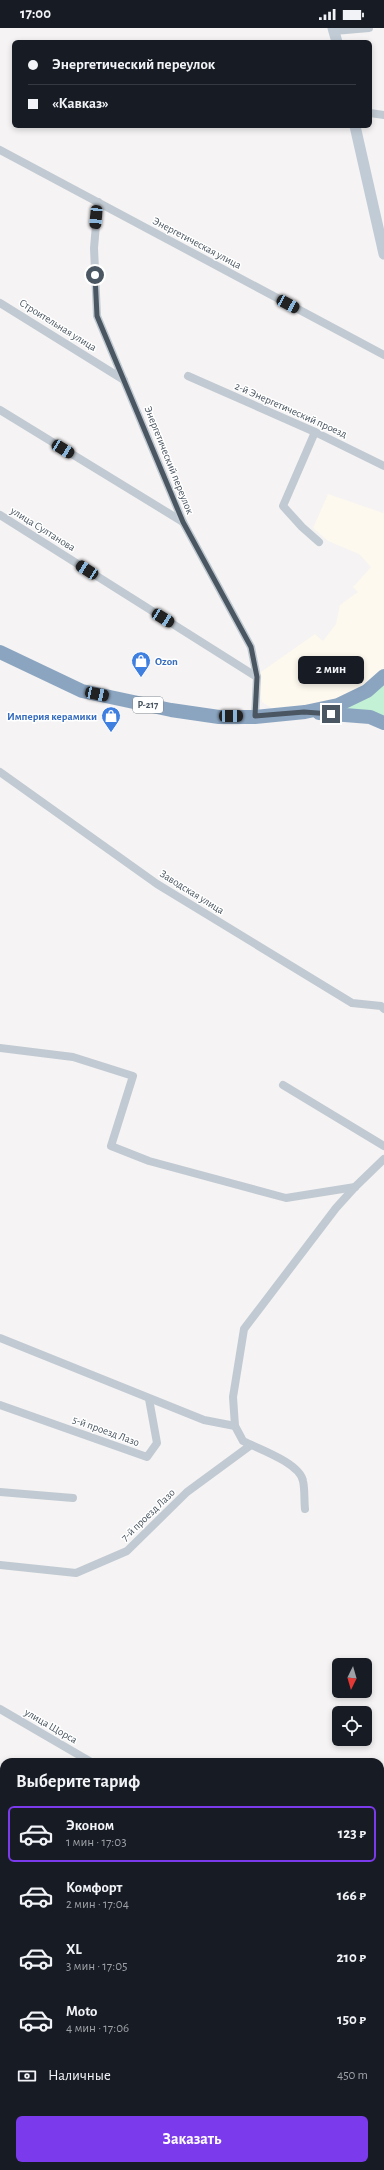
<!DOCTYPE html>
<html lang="ru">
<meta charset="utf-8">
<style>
:root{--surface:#171b24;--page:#20242c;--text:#f1f3f6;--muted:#9ea1a6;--line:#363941;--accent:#7c3aed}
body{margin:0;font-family:"Alegreya Sans",sans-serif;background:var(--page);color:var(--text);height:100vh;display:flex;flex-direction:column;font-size:15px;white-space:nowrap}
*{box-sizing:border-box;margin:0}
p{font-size:13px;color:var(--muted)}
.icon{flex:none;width:22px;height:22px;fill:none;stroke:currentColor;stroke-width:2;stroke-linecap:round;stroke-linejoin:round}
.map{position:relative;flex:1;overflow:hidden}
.side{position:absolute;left:0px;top:1730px;width:384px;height:412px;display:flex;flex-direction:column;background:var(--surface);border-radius:12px 12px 0 0;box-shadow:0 2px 6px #0003}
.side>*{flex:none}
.hud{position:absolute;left:12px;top:12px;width:360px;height:88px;border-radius:6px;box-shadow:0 2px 6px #0003;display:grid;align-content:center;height:88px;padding:0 16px;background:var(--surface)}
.needle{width:26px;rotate:185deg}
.tools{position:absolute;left:332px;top:1630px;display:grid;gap:8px}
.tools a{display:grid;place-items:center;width:40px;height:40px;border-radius:6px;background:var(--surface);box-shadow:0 2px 6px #0003;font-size:20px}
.end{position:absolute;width:18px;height:18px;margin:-9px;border:5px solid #4a5661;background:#fff;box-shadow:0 0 0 2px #fff}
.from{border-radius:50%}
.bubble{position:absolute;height:28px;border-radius:6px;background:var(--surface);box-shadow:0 2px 6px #0003;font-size:13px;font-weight:700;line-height:28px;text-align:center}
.car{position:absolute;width:12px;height:24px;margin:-12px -6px;border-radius:5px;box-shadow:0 0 3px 1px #0007;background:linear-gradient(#222 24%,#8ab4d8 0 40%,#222 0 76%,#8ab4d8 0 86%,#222 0)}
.hud b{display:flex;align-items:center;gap:14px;height:38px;font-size:15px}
.hud b+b{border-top:1px solid var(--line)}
.hud i{width:10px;height:10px;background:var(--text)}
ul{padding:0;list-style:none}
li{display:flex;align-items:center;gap:12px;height:56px;margin:0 8px 6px;padding:0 8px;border:2px solid transparent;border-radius:6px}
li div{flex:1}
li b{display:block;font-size:15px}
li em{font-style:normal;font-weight:700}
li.selected{border-color:var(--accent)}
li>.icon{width:36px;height:36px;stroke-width:1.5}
h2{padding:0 16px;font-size:18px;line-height:48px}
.pay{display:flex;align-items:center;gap:10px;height:44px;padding:0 16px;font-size:15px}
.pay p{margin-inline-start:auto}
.cta{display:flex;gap:8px;margin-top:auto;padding:8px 16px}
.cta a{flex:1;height:46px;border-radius:6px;background:var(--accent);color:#fff;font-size:16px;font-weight:700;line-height:46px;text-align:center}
.status{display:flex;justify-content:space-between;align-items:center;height:28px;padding:0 20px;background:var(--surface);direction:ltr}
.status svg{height:11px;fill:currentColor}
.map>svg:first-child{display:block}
</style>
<div class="status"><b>17:00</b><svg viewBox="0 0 49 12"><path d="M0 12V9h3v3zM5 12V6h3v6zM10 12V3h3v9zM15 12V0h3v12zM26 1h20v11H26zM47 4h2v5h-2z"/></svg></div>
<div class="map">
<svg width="384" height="2142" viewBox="0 0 384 2142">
<rect width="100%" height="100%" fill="#f5f3f3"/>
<path fill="#fdf9ef" d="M 328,466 L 383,485 L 384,481 L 384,644 L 355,666 L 332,674 L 273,681 L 262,674 L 258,646 L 315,606 L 323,613 L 336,596 L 340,577 L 358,564 L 353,559 L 371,539 L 359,526 L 328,513 L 313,500 Z"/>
<path fill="#e6e4e5" d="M 0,1830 L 4,1830 L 4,1922 L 0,1921 Z"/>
<path fill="#c3f1d5" d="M 384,656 L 384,689 L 339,682 Z"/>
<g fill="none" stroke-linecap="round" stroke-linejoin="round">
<g stroke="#c1cad2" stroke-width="8">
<path d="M 334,3 L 369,0"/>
<path d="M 370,85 L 384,87"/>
<path d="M 0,122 L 384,327"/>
<path d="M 98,174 L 94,220 L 97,288 L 183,494 L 251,619 L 257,649 L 255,689"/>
<path d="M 0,275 L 124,352"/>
<path d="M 188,348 L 315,404 L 384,438"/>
<path d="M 0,382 L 183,494"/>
<path d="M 315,404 L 283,478 L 302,499 L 319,514"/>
<path d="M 0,487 L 257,649"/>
<path d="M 0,744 L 157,856 L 352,975 L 381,978 L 384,981"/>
<path d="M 0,1020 L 73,1029 L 133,1048 L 111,1118 L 149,1133 L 286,1170 L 355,1159"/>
<path d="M 283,1057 L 384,1118"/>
<path d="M 0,1310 L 204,1392 L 235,1398"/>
<path d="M 0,1377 L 147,1429 L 157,1415 L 149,1371"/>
<path d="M 0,1464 L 73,1470"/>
<path d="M 305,1481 C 304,1472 305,1462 303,1453 C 300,1435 259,1421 243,1413 L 235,1398 L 233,1369 L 244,1301 L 336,1180 L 355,1159 L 384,1131"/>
<path d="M 0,1537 L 76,1545 L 127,1523 L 187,1464 L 251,1417"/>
<path d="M 0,1681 L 91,1734"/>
<path d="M 380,1972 L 384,1956"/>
<path d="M 380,2000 L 384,2002"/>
<path d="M 0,2045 L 4,2048"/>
<path d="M 251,2138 L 264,2142"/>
<path d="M 58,2142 L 59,2138"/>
<path d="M 336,2142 L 337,2138"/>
</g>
<g stroke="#c1cbd6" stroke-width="11">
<path d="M 333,0 L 337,14"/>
<path d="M 355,98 L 384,226"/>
</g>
<g stroke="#8ba5c1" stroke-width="14">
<path d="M 0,624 L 82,663 L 171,682 L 219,689 L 255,689 L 305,684 L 338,677 L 367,663 L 384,648"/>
<path d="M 319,685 L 370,689 L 384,695"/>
</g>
</g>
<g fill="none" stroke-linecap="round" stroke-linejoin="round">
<path stroke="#4a5661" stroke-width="5" d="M 95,247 L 97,288 L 183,494 L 251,619 L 257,649 L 255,688 L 304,684 L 331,686"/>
</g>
<defs>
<g id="shop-pin" transform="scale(1)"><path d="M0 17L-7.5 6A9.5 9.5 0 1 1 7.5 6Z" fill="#3f7fe0" stroke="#fff"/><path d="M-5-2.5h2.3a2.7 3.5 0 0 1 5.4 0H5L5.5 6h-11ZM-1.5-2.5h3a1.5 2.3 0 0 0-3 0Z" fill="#fff"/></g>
</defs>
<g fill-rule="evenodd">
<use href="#shop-pin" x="141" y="633"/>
<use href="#shop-pin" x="111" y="688"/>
</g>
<g text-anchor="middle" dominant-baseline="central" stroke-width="3" stroke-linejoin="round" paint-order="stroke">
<rect fill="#fff" stroke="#808990" stroke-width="1" x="133" y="669" width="30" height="16" rx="3"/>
<g font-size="10" font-weight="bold" fill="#4a5661">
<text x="148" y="677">Р-217</text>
</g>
<g font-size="11" fill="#4a5661" stroke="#fff">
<text transform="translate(197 215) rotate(28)">Энергетическая улица</text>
<text transform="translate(58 297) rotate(32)">Строительная улица</text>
<text transform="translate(291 382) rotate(24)">2-й Энергетический проезд</text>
<text transform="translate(169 432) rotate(68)">Энергетический переулок</text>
<text transform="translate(43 501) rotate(32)">улица Султанова</text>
<text transform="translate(192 864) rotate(32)">Заводская улица</text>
<text transform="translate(106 1403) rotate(20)">5-й проезд Лазо</text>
<text transform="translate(148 1487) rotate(-44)">7-й проезд Лазо</text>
<text transform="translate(51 1698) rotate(30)">улица Щорса</text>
</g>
<g font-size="11" font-weight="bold" fill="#366cbe" stroke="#fff" text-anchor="start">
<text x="155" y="633">Ozon</text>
<text x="97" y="688" text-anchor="end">Империя керамики</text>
</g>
</g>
</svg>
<div class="tools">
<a><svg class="needle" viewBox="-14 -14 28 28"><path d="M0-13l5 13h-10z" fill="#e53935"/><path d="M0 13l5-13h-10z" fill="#9ea1a6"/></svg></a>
<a><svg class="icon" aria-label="locate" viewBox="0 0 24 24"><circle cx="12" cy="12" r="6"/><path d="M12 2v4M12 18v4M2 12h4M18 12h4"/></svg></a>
</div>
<i class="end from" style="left:95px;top:247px"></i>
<i class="end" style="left:331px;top:686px"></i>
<div class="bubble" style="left:298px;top:628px;width:66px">2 мин</div>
<i class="car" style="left:96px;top:189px;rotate:185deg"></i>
<i class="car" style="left:288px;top:276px;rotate:118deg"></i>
<i class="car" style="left:63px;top:421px;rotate:121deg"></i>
<i class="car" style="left:87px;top:542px;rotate:303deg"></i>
<i class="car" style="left:163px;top:590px;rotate:122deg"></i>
<i class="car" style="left:97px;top:666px;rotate:102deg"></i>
<i class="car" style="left:231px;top:688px;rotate:90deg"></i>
<div class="hud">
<b><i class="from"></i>Энергетический переулок</b>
<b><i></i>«Кавказ»</b>
</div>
<section class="side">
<h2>Выберите тариф</h2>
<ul>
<li class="selected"><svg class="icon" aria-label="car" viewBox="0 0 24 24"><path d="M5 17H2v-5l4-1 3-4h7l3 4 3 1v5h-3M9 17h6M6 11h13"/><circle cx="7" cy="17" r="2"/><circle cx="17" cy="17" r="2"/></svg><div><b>Эконом</b><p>1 мин · 17:03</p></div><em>123 ₽</em></li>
<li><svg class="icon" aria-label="car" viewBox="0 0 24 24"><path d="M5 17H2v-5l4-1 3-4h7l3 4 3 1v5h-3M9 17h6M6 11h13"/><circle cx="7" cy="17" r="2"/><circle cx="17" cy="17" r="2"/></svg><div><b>Комфорт</b><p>2 мин · 17:04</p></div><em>166 ₽</em></li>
<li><svg class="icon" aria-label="car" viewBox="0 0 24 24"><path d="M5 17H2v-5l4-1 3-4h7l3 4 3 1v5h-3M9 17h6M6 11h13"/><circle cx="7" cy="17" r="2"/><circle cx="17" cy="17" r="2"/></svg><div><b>XL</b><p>3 мин · 17:05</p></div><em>210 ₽</em></li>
<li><svg class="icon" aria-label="car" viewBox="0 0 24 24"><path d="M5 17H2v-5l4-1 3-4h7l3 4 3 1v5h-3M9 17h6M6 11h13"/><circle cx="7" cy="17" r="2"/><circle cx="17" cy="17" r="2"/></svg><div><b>Moto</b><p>4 мин · 17:06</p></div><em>150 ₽</em></li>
</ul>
<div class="pay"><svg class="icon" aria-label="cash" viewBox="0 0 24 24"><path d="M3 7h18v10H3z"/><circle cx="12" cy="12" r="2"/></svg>Наличные<p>450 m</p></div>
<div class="cta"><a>Заказать</a></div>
</section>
</div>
